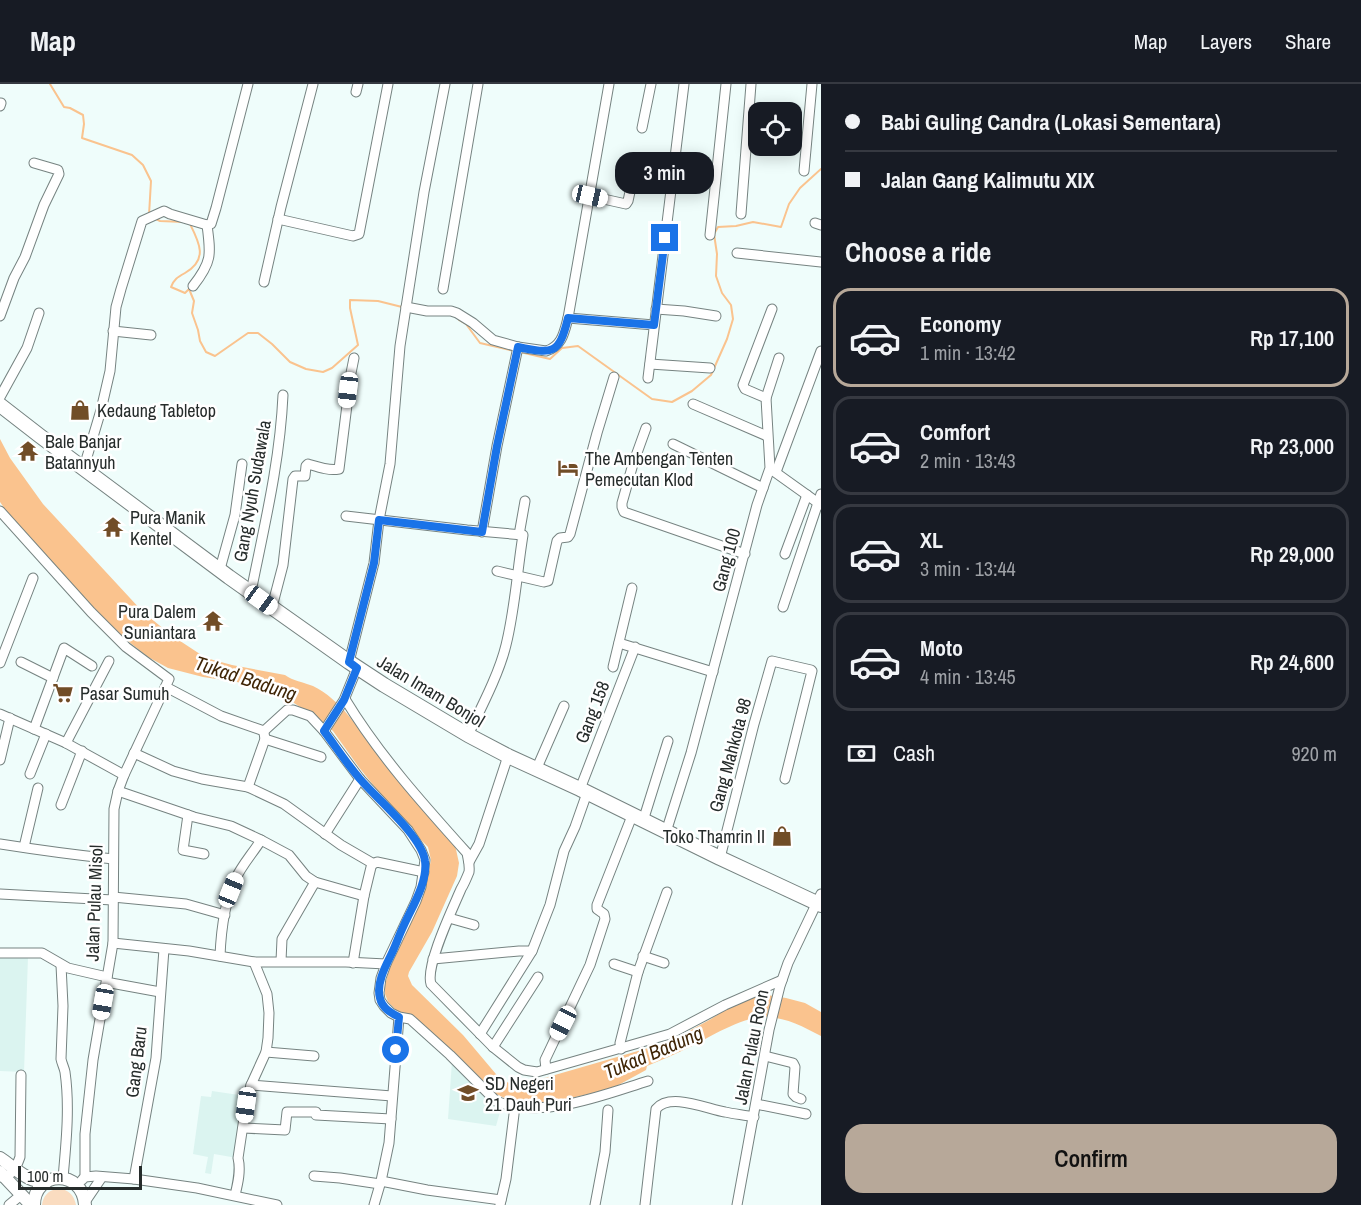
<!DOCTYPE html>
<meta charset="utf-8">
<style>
:root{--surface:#171b24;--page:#242831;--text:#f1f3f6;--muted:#9ea1a6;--line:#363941;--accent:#b7a899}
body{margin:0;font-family:"Archivo Narrow",sans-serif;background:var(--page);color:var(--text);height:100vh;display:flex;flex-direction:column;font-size:22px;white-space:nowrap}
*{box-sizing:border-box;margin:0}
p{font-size:20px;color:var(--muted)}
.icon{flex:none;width:33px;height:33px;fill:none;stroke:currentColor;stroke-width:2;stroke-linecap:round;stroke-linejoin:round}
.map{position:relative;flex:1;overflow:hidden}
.drawer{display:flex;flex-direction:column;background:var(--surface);width:540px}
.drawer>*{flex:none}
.top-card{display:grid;align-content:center;height:132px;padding:0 24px;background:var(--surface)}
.buttons{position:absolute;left:748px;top:18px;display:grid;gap:12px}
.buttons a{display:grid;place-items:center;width:54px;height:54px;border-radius:12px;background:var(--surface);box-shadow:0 3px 15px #0003;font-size:30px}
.scale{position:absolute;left:18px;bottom:15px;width:124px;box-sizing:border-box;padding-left:6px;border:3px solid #262c2b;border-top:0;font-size:16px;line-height:21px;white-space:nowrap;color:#262c2b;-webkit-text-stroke:4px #fff;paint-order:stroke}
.end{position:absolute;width:27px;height:27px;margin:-14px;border:8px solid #1a73e8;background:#fff;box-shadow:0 0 0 3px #fff}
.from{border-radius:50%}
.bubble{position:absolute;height:42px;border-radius:18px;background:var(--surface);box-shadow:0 3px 15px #0003;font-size:20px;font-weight:600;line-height:42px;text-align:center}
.car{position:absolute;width:18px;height:36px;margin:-18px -9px;border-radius:8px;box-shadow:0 0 4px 2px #0007;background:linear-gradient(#fff 24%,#345 0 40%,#fff 0 76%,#345 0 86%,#fff 0)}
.top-card b{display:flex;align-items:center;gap:21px;height:57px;font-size:22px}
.top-card b+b{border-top:2px solid var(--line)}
.top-card i{width:15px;height:15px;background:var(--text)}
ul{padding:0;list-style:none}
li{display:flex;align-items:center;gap:18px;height:99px;margin:0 12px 9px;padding:0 12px;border:3px solid var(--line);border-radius:18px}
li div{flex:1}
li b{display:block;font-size:22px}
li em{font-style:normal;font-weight:600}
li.current{border-color:var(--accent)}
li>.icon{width:54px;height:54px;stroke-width:1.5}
h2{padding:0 24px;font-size:27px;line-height:72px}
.pay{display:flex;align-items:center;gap:15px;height:66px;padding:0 24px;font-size:22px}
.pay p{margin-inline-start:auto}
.cta{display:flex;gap:12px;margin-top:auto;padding:12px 24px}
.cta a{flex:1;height:69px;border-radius:18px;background:var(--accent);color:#111;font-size:24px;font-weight:600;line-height:69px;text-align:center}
header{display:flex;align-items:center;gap:36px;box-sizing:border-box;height:84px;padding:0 30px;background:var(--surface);border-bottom:2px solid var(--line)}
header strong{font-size:28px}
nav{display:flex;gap:33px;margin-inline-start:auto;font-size:21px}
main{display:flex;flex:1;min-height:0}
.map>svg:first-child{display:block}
</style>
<header>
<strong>Map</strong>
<nav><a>Map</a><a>Layers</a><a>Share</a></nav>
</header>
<main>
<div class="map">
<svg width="821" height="1121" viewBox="0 0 821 1121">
<rect width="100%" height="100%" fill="#effdfb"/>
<g fill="#dbf4f0">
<path d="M 0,873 L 28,873 L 24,988 L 0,987 Z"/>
<path d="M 452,977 L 502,1021 L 496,1042 L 448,1035 Z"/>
<path d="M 212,1007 L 246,1012 L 237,1074 L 214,1070 L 211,1090 L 205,1089 L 208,1073 L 193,1070 L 201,1012 L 211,1013 Z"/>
</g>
<path fill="#fadcc0" d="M 56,1105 C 67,1104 74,1110 76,1121 L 42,1121 C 43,1112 48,1107 56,1105 Z"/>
<path fill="#fac38e" d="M 0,355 L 10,374 L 43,420 L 142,527 L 171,551 L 206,574 L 232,581 L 285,591 C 293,597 303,598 313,602 C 327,609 338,619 348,631 L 455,761 L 459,779 L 457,792 L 432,848 L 409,888 L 408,892 L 412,901 L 463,951 L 501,996 L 512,1000 L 534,997 L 669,958 L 711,935 L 729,923 L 743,916 L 767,911 L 786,914 L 805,919 L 821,928 L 821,952 C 804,943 787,934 768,933 C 744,931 710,953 690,963 C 676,970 661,976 647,982 L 646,986 L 613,1004 L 547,1020 L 517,1020 L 492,1008 L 414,936 L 396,926 L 388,918 L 385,910 L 385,901 L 389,886 L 423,813 L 431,776 L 428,763 L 401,736 L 358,682 L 333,647 L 324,639 L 291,617 L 280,612 L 237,598 L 203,593 L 168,584 L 148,573 L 114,546 L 7,428 L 0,418 Z"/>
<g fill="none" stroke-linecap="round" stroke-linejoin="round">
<g stroke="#fac38e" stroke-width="2">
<path d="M 50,0 L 64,23 L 70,24 L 83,31 L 84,40 L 82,54 L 132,71 L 143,81 L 151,97 L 149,131"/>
<path d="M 154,134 L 160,137 L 184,138"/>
<path d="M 189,138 C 199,158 209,175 185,189 C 178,193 174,195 171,203 L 185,209 L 189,205 L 194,217 L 192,229 L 198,246 L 200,257 L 206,268 L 215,272 L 248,249 L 258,249 L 272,260 L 290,278 L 306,285 L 323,288 L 332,284 L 358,261 L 350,224 L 350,216 L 378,217 L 402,223"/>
<path d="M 459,236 L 466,240 L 480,259 L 514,267"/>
<path d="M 520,268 L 550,275 L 562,264 L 578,262 L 652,315 L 672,318 L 692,307 L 711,291 L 727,255 L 733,235 L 731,221 L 722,209 L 716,192 L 717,170 L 714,150 L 718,143 L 736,142 L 753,138 L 781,143 L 789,120 L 800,104 L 821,85"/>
</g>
<g stroke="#768381" stroke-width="11">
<g id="minor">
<path d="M 356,8 L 358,0"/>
<path d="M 0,22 L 1,19"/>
<path d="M 642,44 L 651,0"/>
<path d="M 804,87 L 812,0"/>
<path d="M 590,112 L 626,120 L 628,117 L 636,80"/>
<path d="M 741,130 L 751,0"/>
<path d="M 278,135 L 353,152 L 359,150 L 388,0"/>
<path d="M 815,139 L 821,141"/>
<path d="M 207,141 L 211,140 L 216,124 L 248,0"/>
<path d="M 710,151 L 726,0"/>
<path d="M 737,169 L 821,178"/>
<path d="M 264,198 L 281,123 L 313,0"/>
<path d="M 193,202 C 212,178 211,171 207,141"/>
<path d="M 443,205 L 478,0"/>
<path d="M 406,223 L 427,227 L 451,227 L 457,229 L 473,239 L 493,256 L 518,263 L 546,267 C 562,262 564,249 568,234 L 609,0"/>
<path d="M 656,225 L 684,227 L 716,232"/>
<path d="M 0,232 L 14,194 L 25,173 L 44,121 L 59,90 L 58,86 L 34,79"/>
<path d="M 568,234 L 654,241"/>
<path d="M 113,247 L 151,251"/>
<path d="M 650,280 L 710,284"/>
<path d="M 648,294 L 684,0"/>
<path d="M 0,313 L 27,264 L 39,229"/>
<path d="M 766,314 L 779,274"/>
<path d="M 693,320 L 767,352"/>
<path d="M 646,344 L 633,380 L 622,419 L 622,423 L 624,428 L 745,470"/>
<path d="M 673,360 L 763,404"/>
<path d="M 84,383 L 101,326 L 110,287 L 116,223 L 121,205 L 142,137 L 164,127 L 170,130 L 207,141"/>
<path d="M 772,386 L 821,421"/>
<path d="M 776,388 L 821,267"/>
<path d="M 0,427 L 91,528 L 126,563 L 169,595 L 124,691 L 118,707 L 114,725 L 113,859 L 93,976 L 85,1050 L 85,1093"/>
<path d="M 346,432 L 467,446 L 523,451 C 517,488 515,525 506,561 C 499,590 481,624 468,651"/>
<path d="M 482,448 L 497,362 L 518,263"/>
<path d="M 519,451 L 525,417"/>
<path d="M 785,470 L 807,411"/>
<path d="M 220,485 L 235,431 L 242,380"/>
<path d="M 497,487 L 544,498 L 548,497 L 557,457 L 560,454 L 568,453 L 570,450 L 597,349 L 614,293"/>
<path d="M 251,508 C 264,443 280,378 283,311"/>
<path d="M 272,523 L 283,481 L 293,395 L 295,392 L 305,392 L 306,382 L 308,380 C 318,383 329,387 339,385 L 351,289 L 354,274"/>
<path d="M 783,523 L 821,410"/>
<path d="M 619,559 L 713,588"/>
<path d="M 21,578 L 53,594"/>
<path d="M 349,578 L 374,479 L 379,436 L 390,380 L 400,262 L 424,108 L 445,0"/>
<path d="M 0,579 L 33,494"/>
<path d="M 613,583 L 632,504"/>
<path d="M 166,603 L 221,632 L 264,647 L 287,626 L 293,626 L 310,632 L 324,647 L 360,695 L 408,746 L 421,766 L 425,776 L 421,803 L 416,817 L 386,880 L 381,894 L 379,909 L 380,916 L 384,922 L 391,929 L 399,933 L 410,935 L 450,971 L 496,1017 C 542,1036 603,1011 648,997"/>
<path d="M 345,615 C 379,671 423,720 467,769 C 468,775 470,781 469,788 C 467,793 464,800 461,805 C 453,824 425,882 431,900 L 493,963 L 518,983 L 524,986 L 537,988 L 670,950 L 725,921 L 782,896"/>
<path d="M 0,630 L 66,659 L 124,691"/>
<path d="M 34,645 L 64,564 L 92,582"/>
<path d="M 324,647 L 344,616 L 357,584"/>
<path d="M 265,655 L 321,673"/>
<path d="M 66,659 L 109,577"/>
<path d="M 134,669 L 173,687 L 202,695 L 248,703 L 284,720 L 341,761 L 372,779 L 364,812 L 353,879"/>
<path d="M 0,676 L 10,634"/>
<path d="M 536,686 L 564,622"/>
<path d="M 30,690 L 46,650"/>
<path d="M 248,703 L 265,655 L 264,649"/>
<path d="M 580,705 L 635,563"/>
<path d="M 118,707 L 194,733 L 231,742 L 261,756 L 289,771 L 306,792 L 315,798 L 364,812"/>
<path d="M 61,721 L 82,667"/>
<path d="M 188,731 L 183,766 L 204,770"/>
<path d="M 643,737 L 668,657"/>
<path d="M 666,748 L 691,669 L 757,421 L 770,384 L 766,314 L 745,305 L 743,301 L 772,225"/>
<path d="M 325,750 L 360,695"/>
<path d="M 0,760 C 38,766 75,771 113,775"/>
<path d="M 24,763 L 38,704"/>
<path d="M 720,774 L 754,640 L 772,577 L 811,586 L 812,587 L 785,695"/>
<path d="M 469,778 L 479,760 L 508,672"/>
<path d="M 373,780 L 377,778 L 424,788"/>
<path d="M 0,810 L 113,816"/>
<path d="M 113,813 L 186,820 L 225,831"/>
<path d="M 449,834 L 474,841"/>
<path d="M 113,859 L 189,867 L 254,878 L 346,878 L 386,880"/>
<path d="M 0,869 L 42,869 L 68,884 L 107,893"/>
<path d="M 220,872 C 221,848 224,819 235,796 C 241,782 253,769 261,756"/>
<path d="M 643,872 L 664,879"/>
<path d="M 433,875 L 519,867 L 532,867"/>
<path d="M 281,877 L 282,855 L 315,798"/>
<path d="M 614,880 L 638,888"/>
<path d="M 61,881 L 63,922 L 61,975 C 62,980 64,983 65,988 C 70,1023 66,1060 63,1094"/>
<path d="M 106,899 L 111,899 L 160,908"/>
<path d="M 480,950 L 532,867 L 550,821 L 564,767 L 575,743 L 587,709"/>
<path d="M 493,963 L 538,893"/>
<path d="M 621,965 L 620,959 L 638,888 L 667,808"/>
<path d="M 266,968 L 314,972"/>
<path d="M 765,972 L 793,979 L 795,983 L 793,1010 L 796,1013 L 801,1015"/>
<path d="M 546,985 L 545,976 L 590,881 L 605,835 L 604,830 L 597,825 L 597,821 L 632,732"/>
<path d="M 251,1001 L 392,1012"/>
<path d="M 756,1020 L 806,1030"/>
<path d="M 243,1044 L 285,1046 L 287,1028 L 316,1028 L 316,1031 L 391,1035"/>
<path d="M 314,1092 L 340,1094 L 380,1100"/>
<path d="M 0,1093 C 13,1092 16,1084 20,1073 L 21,991"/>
<path d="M 134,1095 L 156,974 L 164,865"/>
<path d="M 82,1096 L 85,1093 L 96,1092 L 134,1095 L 197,1104 L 277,1121"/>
<path d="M 381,1097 L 427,1106 L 501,1116"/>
<path d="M 235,1111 C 238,1099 241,1086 238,1074 L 246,1021 L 251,1001 L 266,968 L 268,954 L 269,929 L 267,910 L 254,878"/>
<path d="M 85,1118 L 102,1093"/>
<path d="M 9,1121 L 21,1111"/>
<path d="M 374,1121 L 381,1097 L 389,1059 L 399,933"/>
<path d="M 500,1121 L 506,1095 L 515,1022"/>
<path d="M 595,1121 L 605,1068 L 608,1026"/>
<path d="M 645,1121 L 656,1025 C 670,1008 707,1025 725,1028 C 734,1030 744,1031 754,1033"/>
<path d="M 737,1121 L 769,946 L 780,902 L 788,879 L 821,810"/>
</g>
</g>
<g stroke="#768381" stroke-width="14">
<g id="major">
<path d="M 0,1074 C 15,1084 27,1098 46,1098"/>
<path d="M 0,1088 L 31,1121"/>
<path d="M 34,1121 C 34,1086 83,1085 85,1121"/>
</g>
</g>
<g stroke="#768381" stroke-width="16">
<path id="highway" d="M 0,321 L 40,352 L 229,493 L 349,578 L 384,601 L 468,651 L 508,672 L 580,705 L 720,774 L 821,821"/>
</g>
<use href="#minor" stroke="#fff" stroke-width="9"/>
<use href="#major" stroke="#fff" stroke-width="12"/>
<use href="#highway" stroke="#fff" stroke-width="14"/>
</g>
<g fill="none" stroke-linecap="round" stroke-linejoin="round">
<path stroke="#1a73e8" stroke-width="8" d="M 396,966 L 399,933 C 391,929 382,924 380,914 C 376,900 385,883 391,871 C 396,861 399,851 404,841 C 412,823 428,798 425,777 C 422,752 376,714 360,695 C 347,680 336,663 324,647 L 344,616 L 357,584 L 349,578 L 374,479 L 379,436 L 482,448 L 497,362 L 518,263 C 553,270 559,271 568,234 L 654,241 L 665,154"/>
</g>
<defs>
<g id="shop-bare" transform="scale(1.62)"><path d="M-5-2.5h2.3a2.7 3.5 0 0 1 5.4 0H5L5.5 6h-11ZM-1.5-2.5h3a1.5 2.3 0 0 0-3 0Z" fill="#714d27" stroke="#fff" stroke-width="2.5" paint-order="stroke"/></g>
<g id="temple-bare" transform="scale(1.62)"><path d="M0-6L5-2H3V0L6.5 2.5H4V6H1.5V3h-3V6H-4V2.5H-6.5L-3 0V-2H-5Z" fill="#714d27" stroke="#fff" stroke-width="2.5" paint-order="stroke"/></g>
<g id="hotel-bare" transform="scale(1.62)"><path d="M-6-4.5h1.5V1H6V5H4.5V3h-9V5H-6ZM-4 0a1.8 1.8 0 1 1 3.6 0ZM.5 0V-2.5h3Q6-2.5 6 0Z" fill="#714d27" stroke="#fff" stroke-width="2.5" paint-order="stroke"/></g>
<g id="supermarket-bare" transform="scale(1.62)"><path d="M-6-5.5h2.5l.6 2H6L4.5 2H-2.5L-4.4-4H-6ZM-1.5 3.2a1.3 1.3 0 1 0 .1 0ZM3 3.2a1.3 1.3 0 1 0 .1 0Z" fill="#714d27" stroke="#fff" stroke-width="2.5" paint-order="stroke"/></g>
<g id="school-bare" transform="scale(1.62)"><path d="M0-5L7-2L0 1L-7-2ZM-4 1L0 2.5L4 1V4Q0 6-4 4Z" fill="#714d27" stroke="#fff" stroke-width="2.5" paint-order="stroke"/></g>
</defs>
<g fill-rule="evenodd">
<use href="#shop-bare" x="80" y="326"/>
<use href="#temple-bare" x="28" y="367"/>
<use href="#hotel-bare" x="568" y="384"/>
<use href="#temple-bare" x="113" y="443"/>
<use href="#temple-bare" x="213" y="537"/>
<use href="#supermarket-bare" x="63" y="609"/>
<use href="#shop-bare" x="782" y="752"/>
<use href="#school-bare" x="468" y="1009"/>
</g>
<g text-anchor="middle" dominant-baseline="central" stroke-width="5" stroke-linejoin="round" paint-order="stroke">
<g font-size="18" fill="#262c2b" stroke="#fff" text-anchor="start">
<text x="97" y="326">Kedaung Tabletop</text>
<text x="45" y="357">Bale Banjar<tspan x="45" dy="21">Batannyuh</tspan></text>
<text x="585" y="374">The Ambengan Tenten<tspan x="585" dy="21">Pemecutan Klod</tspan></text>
<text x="130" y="433">Pura Manik<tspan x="130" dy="21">Kentel</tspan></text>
<text x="196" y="527" text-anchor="end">Pura Dalem<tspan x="196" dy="21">Suniantara</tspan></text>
<text x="80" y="609">Pasar Sumuh</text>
<text x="765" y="752" text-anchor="end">Toko Thamrin II</text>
<text x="485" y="999">SD Negeri<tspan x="485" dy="21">21 Dauh Puri</tspan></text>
</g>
<g font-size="18" fill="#262c2b" stroke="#fff">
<text transform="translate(252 407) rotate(-80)">Gang Nyuh Sudawala</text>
<text transform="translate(726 476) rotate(-75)">Gang 100</text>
<text transform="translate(431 607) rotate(31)">Jalan Imam Bonjol</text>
<text transform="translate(592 628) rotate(-69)">Gang 158</text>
<text transform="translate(730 671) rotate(-75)">Gang Mahkota 98</text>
<text transform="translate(94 819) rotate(-88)">Jalan Pulau Misol</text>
<text transform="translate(751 963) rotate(-79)">Jalan Pulau Roon</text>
<text transform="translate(136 978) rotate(-83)">Gang Baru</text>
</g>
<g font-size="20" font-style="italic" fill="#3f2506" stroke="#fff">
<text transform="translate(246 594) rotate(18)">Tukad Badung</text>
<text transform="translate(653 968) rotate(-23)">Tukad Badung</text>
</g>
</g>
</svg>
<div class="buttons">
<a><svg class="icon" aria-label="locate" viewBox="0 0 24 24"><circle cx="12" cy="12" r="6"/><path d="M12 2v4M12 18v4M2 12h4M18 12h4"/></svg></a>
</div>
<div class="scale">100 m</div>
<i class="end from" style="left:396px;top:966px"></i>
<i class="end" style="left:665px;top:154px"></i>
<div class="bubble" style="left:615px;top:68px;width:99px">3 min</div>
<i class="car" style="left:590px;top:112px;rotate:103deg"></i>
<i class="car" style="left:348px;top:306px;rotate:187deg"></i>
<i class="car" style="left:261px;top:516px;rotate:126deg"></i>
<i class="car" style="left:231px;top:806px;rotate:22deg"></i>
<i class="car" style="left:103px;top:918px;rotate:190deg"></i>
<i class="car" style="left:563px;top:939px;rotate:207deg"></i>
<i class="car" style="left:246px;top:1021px;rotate:188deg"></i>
</div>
<section class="drawer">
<div class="top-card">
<b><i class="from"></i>Babi Guling Candra (Lokasi Sementara)</b>
<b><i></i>Jalan Gang Kalimutu XIX</b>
</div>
<h2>Choose a ride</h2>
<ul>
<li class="current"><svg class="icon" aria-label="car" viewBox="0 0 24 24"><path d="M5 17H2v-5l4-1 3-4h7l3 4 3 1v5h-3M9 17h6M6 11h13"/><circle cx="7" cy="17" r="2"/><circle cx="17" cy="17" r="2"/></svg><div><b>Economy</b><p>1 min · 13:42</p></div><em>Rp 17,100</em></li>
<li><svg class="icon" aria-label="car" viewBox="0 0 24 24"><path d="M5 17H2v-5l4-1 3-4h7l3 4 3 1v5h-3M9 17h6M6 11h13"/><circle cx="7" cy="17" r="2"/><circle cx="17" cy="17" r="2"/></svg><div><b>Comfort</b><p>2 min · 13:43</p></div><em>Rp 23,000</em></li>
<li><svg class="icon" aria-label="car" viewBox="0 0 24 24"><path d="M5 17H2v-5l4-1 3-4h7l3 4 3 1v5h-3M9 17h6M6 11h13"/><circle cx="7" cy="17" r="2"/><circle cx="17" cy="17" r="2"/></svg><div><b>XL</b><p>3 min · 13:44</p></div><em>Rp 29,000</em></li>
<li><svg class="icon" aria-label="car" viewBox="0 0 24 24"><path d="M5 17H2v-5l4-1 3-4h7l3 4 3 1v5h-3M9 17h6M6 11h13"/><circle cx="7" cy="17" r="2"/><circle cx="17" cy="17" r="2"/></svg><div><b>Moto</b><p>4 min · 13:45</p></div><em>Rp 24,600</em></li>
</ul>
<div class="pay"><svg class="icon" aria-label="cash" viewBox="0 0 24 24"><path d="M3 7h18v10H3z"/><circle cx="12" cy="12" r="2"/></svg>Cash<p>920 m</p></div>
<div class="cta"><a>Confirm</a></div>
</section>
</main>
